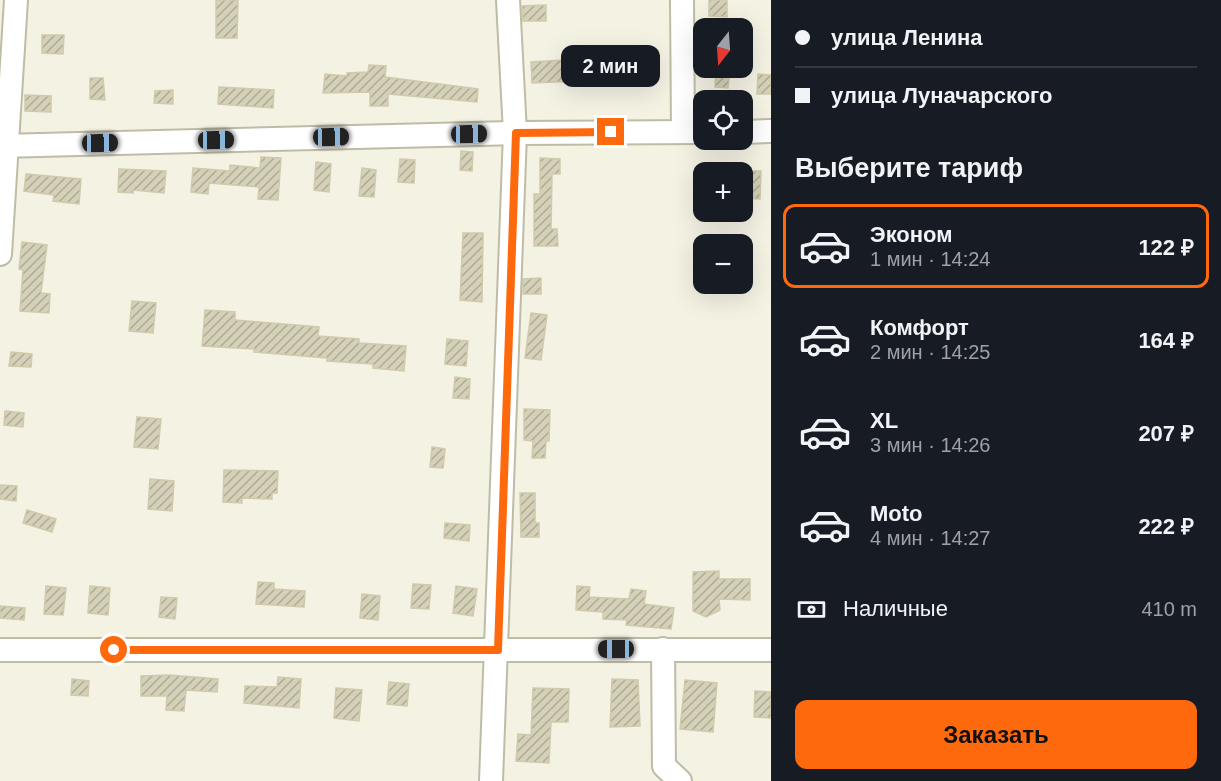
<!DOCTYPE html>
<html lang="ru">
<meta charset="utf-8">
<style>
:root{--surface:#171b24;--page:#20242c;--text:#f1f3f6;--muted:#9ea1a6;--line:#363941;--accent:#ff690e}
body{margin:0;font-family:Arial,sans-serif;background:var(--page);color:var(--text);height:100vh;display:flex;flex-direction:column;font-size:22px;white-space:nowrap}
*{box-sizing:border-box;margin:0}
p{font-size:20px;color:var(--muted)}
.icon{flex:none;width:33px;height:33px;fill:none;stroke:currentColor;stroke-width:2;stroke-linecap:round;stroke-linejoin:round}
.map{position:relative;flex:1;overflow:hidden}
.side{display:flex;flex-direction:column;background:var(--surface);width:450px}
.side>*{flex:none}
.guide{display:grid;align-content:center;height:132px;padding:0 24px;background:var(--surface)}
.needle{width:39px;rotate:197deg}
.buttons{position:absolute;left:693px;top:18px;display:grid;gap:12px}
.buttons a{display:grid;place-items:center;width:60px;height:60px;border-radius:12px;background:var(--surface);box-shadow:0 6px 24px #0002;font-size:30px}
.end{position:absolute;width:27px;height:27px;margin:-14px;border:8px solid #ff690e;background:#fff;box-shadow:0 0 0 3px #fff}
.from{border-radius:50%}
.bubble{position:absolute;height:42px;border-radius:12px;background:var(--surface);box-shadow:0 6px 24px #0002;font-size:20px;font-weight:700;line-height:42px;text-align:center}
.car{position:absolute;width:18px;height:36px;margin:-18px -9px;border-radius:8px;box-shadow:0 0 4px 2px #0007;background:linear-gradient(#222 24%,#8ab4d8 0 40%,#222 0 76%,#8ab4d8 0 86%,#222 0)}
.guide b{display:flex;align-items:center;gap:21px;height:57px;font-size:22px}
.guide b+b{border-top:2px solid var(--line)}
.guide i{width:15px;height:15px;background:var(--text)}
ul{padding:0;list-style:none}
li{display:flex;align-items:center;gap:18px;height:84px;margin:0 12px 9px;padding:0 12px;border:3px solid transparent;border-radius:12px}
li div{flex:1}
li b{display:block;font-size:22px}
li em{font-style:normal;font-weight:700}
li.on{border-color:var(--accent)}
li>.icon{width:54px;height:54px;stroke-width:1.5}
h2{padding:0 24px;font-size:27px;line-height:72px}
.pay{display:flex;align-items:center;gap:15px;height:66px;padding:0 24px;font-size:22px}
.pay p{margin-inline-start:auto}
.primary-button{display:flex;gap:12px;margin-top:auto;padding:12px 24px}
.primary-button a{flex:1;height:69px;border-radius:12px;background:var(--accent);color:#111;font-size:24px;font-weight:700;line-height:69px;text-align:center}
main{display:flex;flex:1;min-height:0}
.map>svg:first-child{display:block}
</style>
<main>
<div class="map">
<svg width="771" height="781" viewBox="0 0 771 781">
<defs>
<pattern id="building-hatch" width="6" height="6" patternUnits="userSpaceOnUse" patternTransform="scale(1.5)"><rect width="6" height="6" fill="#d5d0b8"/><path d="M-1 1l2-2M0 6l6-6M5 7l2-2" fill="none" stroke="#afaa96"/></pattern>
</defs>
<rect width="100%" height="100%" fill="#f3f2e3"/>
<g fill="url(#building-hatch)" stroke="#d0caab" stroke-width="1.5">
<path d="M 216,0 L 238,0 L 237,38 L 216,38 Z"/>
<path d="M 709,0 L 727,0 L 727,17 L 709,16 Z"/>
<path d="M 546,5 L 546,21 L 523,21 L 522,6 Z"/>
<path d="M 42,35 L 64,35 L 63,54 L 42,53 Z"/>
<path d="M 580,59 L 581,81 L 532,83 L 531,62 Z"/>
<path d="M 369,65 L 386,66 L 385,77 L 478,89 L 477,102 L 388,94 L 388,106 L 370,106 L 370,92 L 323,93 L 325,74 L 347,76 L 347,73 L 368,72 Z"/>
<path d="M 716,68 L 730,68 L 728,88 L 715,87 Z"/>
<path d="M 758,74 L 771,75 L 771,94 L 757,94 Z"/>
<path d="M 90,78 L 103,78 L 105,100 L 90,99 Z"/>
<path d="M 219,87 L 274,90 L 273,108 L 218,104 Z"/>
<path d="M 173,90 L 173,104 L 154,103 L 155,91 Z"/>
<path d="M 25,95 L 51,96 L 51,112 L 25,111 Z"/>
<path d="M 461,151 L 473,152 L 472,171 L 460,170 Z"/>
<path d="M 261,157 L 281,158 L 278,200 L 258,199 L 259,187 L 209,183 L 208,194 L 191,192 L 193,168 L 230,171 L 230,165 L 260,168 Z"/>
<path d="M 540,158 L 560,159 L 560,174 L 552,174 L 551,229 L 557,229 L 558,246 L 534,246 L 534,194 L 540,194 Z"/>
<path d="M 400,159 L 415,160 L 414,183 L 398,182 Z"/>
<path d="M 316,162 L 331,164 L 329,192 L 314,190 Z"/>
<path d="M 362,168 L 376,170 L 374,197 L 359,196 Z"/>
<path d="M 119,169 L 166,171 L 164,193 L 133,190 L 133,193 L 118,192 Z"/>
<path d="M 745,171 L 761,171 L 760,199 L 744,198 Z"/>
<path d="M 26,174 L 81,179 L 79,204 L 53,201 L 54,195 L 24,191 Z"/>
<path d="M 463,233 L 483,233 L 482,302 L 460,300 Z"/>
<path d="M 22,242 L 47,245 L 41,293 L 50,294 L 49,313 L 20,311 L 23,270 L 19,269 Z"/>
<path d="M 541,278 L 541,294 L 523,294 L 523,279 Z"/>
<path d="M 132,301 L 156,303 L 153,333 L 129,331 Z"/>
<path d="M 205,310 L 235,312 L 235,320 L 319,327 L 318,336 L 359,339 L 359,343 L 406,346 L 404,371 L 373,368 L 373,364 L 327,361 L 327,358 L 254,352 L 254,349 L 202,346 Z"/>
<path d="M 531,313 L 547,315 L 541,360 L 525,358 Z"/>
<path d="M 447,339 L 468,341 L 466,366 L 445,364 Z"/>
<path d="M 11,352 L 32,354 L 31,367 L 9,366 Z"/>
<path d="M 455,377 L 470,379 L 469,399 L 453,398 Z"/>
<path d="M 524,409 L 550,410 L 549,441 L 546,441 L 545,458 L 532,458 L 533,441 L 524,440 Z"/>
<path d="M 5,411 L 24,413 L 23,427 L 4,425 Z"/>
<path d="M 137,417 L 161,419 L 158,449 L 134,447 Z"/>
<path d="M 432,447 L 445,449 L 443,468 L 430,467 Z"/>
<path d="M 224,470 L 278,471 L 277,493 L 272,493 L 272,499 L 242,498 L 242,503 L 223,502 Z"/>
<path d="M 150,479 L 174,481 L 172,511 L 148,509 Z"/>
<path d="M 0,485 L 17,486 L 16,501 L 0,499 Z"/>
<path d="M 520,493 L 535,493 L 535,523 L 539,523 L 539,537 L 521,537 Z"/>
<path d="M 27,510 L 56,519 L 52,532 L 23,523 Z"/>
<path d="M 445,523 L 470,525 L 469,541 L 444,538 Z"/>
<path d="M 719,571 L 719,579 L 750,579 L 750,600 L 719,599 L 720,610 L 706,617 L 693,611 L 693,572 Z"/>
<path d="M 258,582 L 274,583 L 274,589 L 305,591 L 304,607 L 256,604 Z"/>
<path d="M 413,584 L 431,585 L 429,609 L 411,608 Z"/>
<path d="M 46,586 L 66,588 L 63,615 L 44,614 Z"/>
<path d="M 90,586 L 110,588 L 108,615 L 88,613 Z"/>
<path d="M 456,586 L 477,589 L 473,616 L 453,613 Z"/>
<path d="M 577,586 L 590,587 L 589,597 L 629,599 L 631,589 L 646,591 L 644,604 L 674,608 L 671,629 L 626,625 L 627,620 L 603,619 L 603,612 L 576,610 Z"/>
<path d="M 362,594 L 380,596 L 378,620 L 360,618 Z"/>
<path d="M 161,597 L 177,598 L 175,619 L 159,617 Z"/>
<path d="M 0,606 L 25,608 L 24,620 L 0,618 Z"/>
<path d="M 169,675 L 218,679 L 217,692 L 186,690 L 184,711 L 166,710 L 167,696 L 141,696 L 141,676 Z"/>
<path d="M 278,677 L 301,679 L 299,708 L 244,703 L 245,686 L 277,687 Z"/>
<path d="M 72,679 L 89,681 L 88,696 L 71,695 Z"/>
<path d="M 612,679 L 638,680 L 640,726 L 610,727 Z"/>
<path d="M 685,680 L 717,683 L 713,732 L 680,729 Z"/>
<path d="M 389,682 L 409,684 L 407,706 L 387,704 Z"/>
<path d="M 336,688 L 362,690 L 359,721 L 334,718 Z"/>
<path d="M 533,688 L 569,689 L 568,722 L 551,722 L 549,763 L 516,761 L 518,734 L 531,735 Z"/>
<path d="M 755,691 L 771,692 L 771,718 L 754,717 Z"/>
</g>
<g fill="none" stroke-linecap="round" stroke-linejoin="round">
<g stroke="#bfbca6" stroke-width="26">
<g id="minor">
<path d="M 682,0 L 683,132"/>
<path d="M 742,132 L 771,131"/>
<path d="M 0,146 L 515,133 L 704,132"/>
<path d="M 0,254 L 16,0"/>
<path d="M 663,649 L 664,766 L 680,781"/>
<path d="M 0,650 L 771,650"/>
<path d="M 491,781 L 515,133 L 508,0"/>
</g>
</g>
<use href="#minor" stroke="#fff" stroke-width="22"/>
</g>
<g fill="none" stroke-linecap="round" stroke-linejoin="round">
<path stroke="#ff690e" stroke-width="8" d="M 114,650 L 498,650 L 516,133 L 611,132"/>
</g>
</svg>
<div class="buttons">
<a><svg class="needle" viewBox="-14 -14 28 28"><path d="M0-13l5 13h-10z" fill="#e53935"/><path d="M0 13l5-13h-10z" fill="#9ea1a6"/></svg></a>
<a><svg class="icon" aria-label="locate" viewBox="0 0 24 24"><circle cx="12" cy="12" r="6"/><path d="M12 2v4M12 18v4M2 12h4M18 12h4"/></svg></a>
<a>+</a>
<a>−</a>
</div>
<i class="end from" style="left:114px;top:650px"></i>
<i class="end" style="left:611px;top:132px"></i>
<div class="bubble" style="left:561px;top:45px;width:99px">2 мин</div>
<i class="car" style="left:469px;top:134px;rotate:89deg"></i>
<i class="car" style="left:331px;top:137px;rotate:89deg"></i>
<i class="car" style="left:216px;top:140px;rotate:89deg"></i>
<i class="car" style="left:100px;top:143px;rotate:89deg"></i>
<i class="car" style="left:616px;top:649px;rotate:270deg"></i>
</div>
<section class="side">
<div class="guide">
<b><i class="from"></i>улица Ленина</b>
<b><i></i>улица Луначарского</b>
</div>
<h2>Выберите тариф</h2>
<ul>
<li class="on"><svg class="icon" aria-label="car" viewBox="0 0 24 24"><path d="M5 17H2v-5l4-1 3-4h7l3 4 3 1v5h-3M9 17h6M6 11h13"/><circle cx="7" cy="17" r="2"/><circle cx="17" cy="17" r="2"/></svg><div><b>Эконом</b><p>1 мин · 14:24</p></div><em>122 ₽</em></li>
<li><svg class="icon" aria-label="car" viewBox="0 0 24 24"><path d="M5 17H2v-5l4-1 3-4h7l3 4 3 1v5h-3M9 17h6M6 11h13"/><circle cx="7" cy="17" r="2"/><circle cx="17" cy="17" r="2"/></svg><div><b>Комфорт</b><p>2 мин · 14:25</p></div><em>164 ₽</em></li>
<li><svg class="icon" aria-label="car" viewBox="0 0 24 24"><path d="M5 17H2v-5l4-1 3-4h7l3 4 3 1v5h-3M9 17h6M6 11h13"/><circle cx="7" cy="17" r="2"/><circle cx="17" cy="17" r="2"/></svg><div><b>XL</b><p>3 мин · 14:26</p></div><em>207 ₽</em></li>
<li><svg class="icon" aria-label="car" viewBox="0 0 24 24"><path d="M5 17H2v-5l4-1 3-4h7l3 4 3 1v5h-3M9 17h6M6 11h13"/><circle cx="7" cy="17" r="2"/><circle cx="17" cy="17" r="2"/></svg><div><b>Moto</b><p>4 мин · 14:27</p></div><em>222 ₽</em></li>
</ul>
<div class="pay"><svg class="icon" aria-label="cash" viewBox="0 0 24 24"><path d="M3 7h18v10H3z"/><circle cx="12" cy="12" r="2"/></svg>Наличные<p>410 m</p></div>
<div class="primary-button"><a>Заказать</a></div>
</section>
</main>
